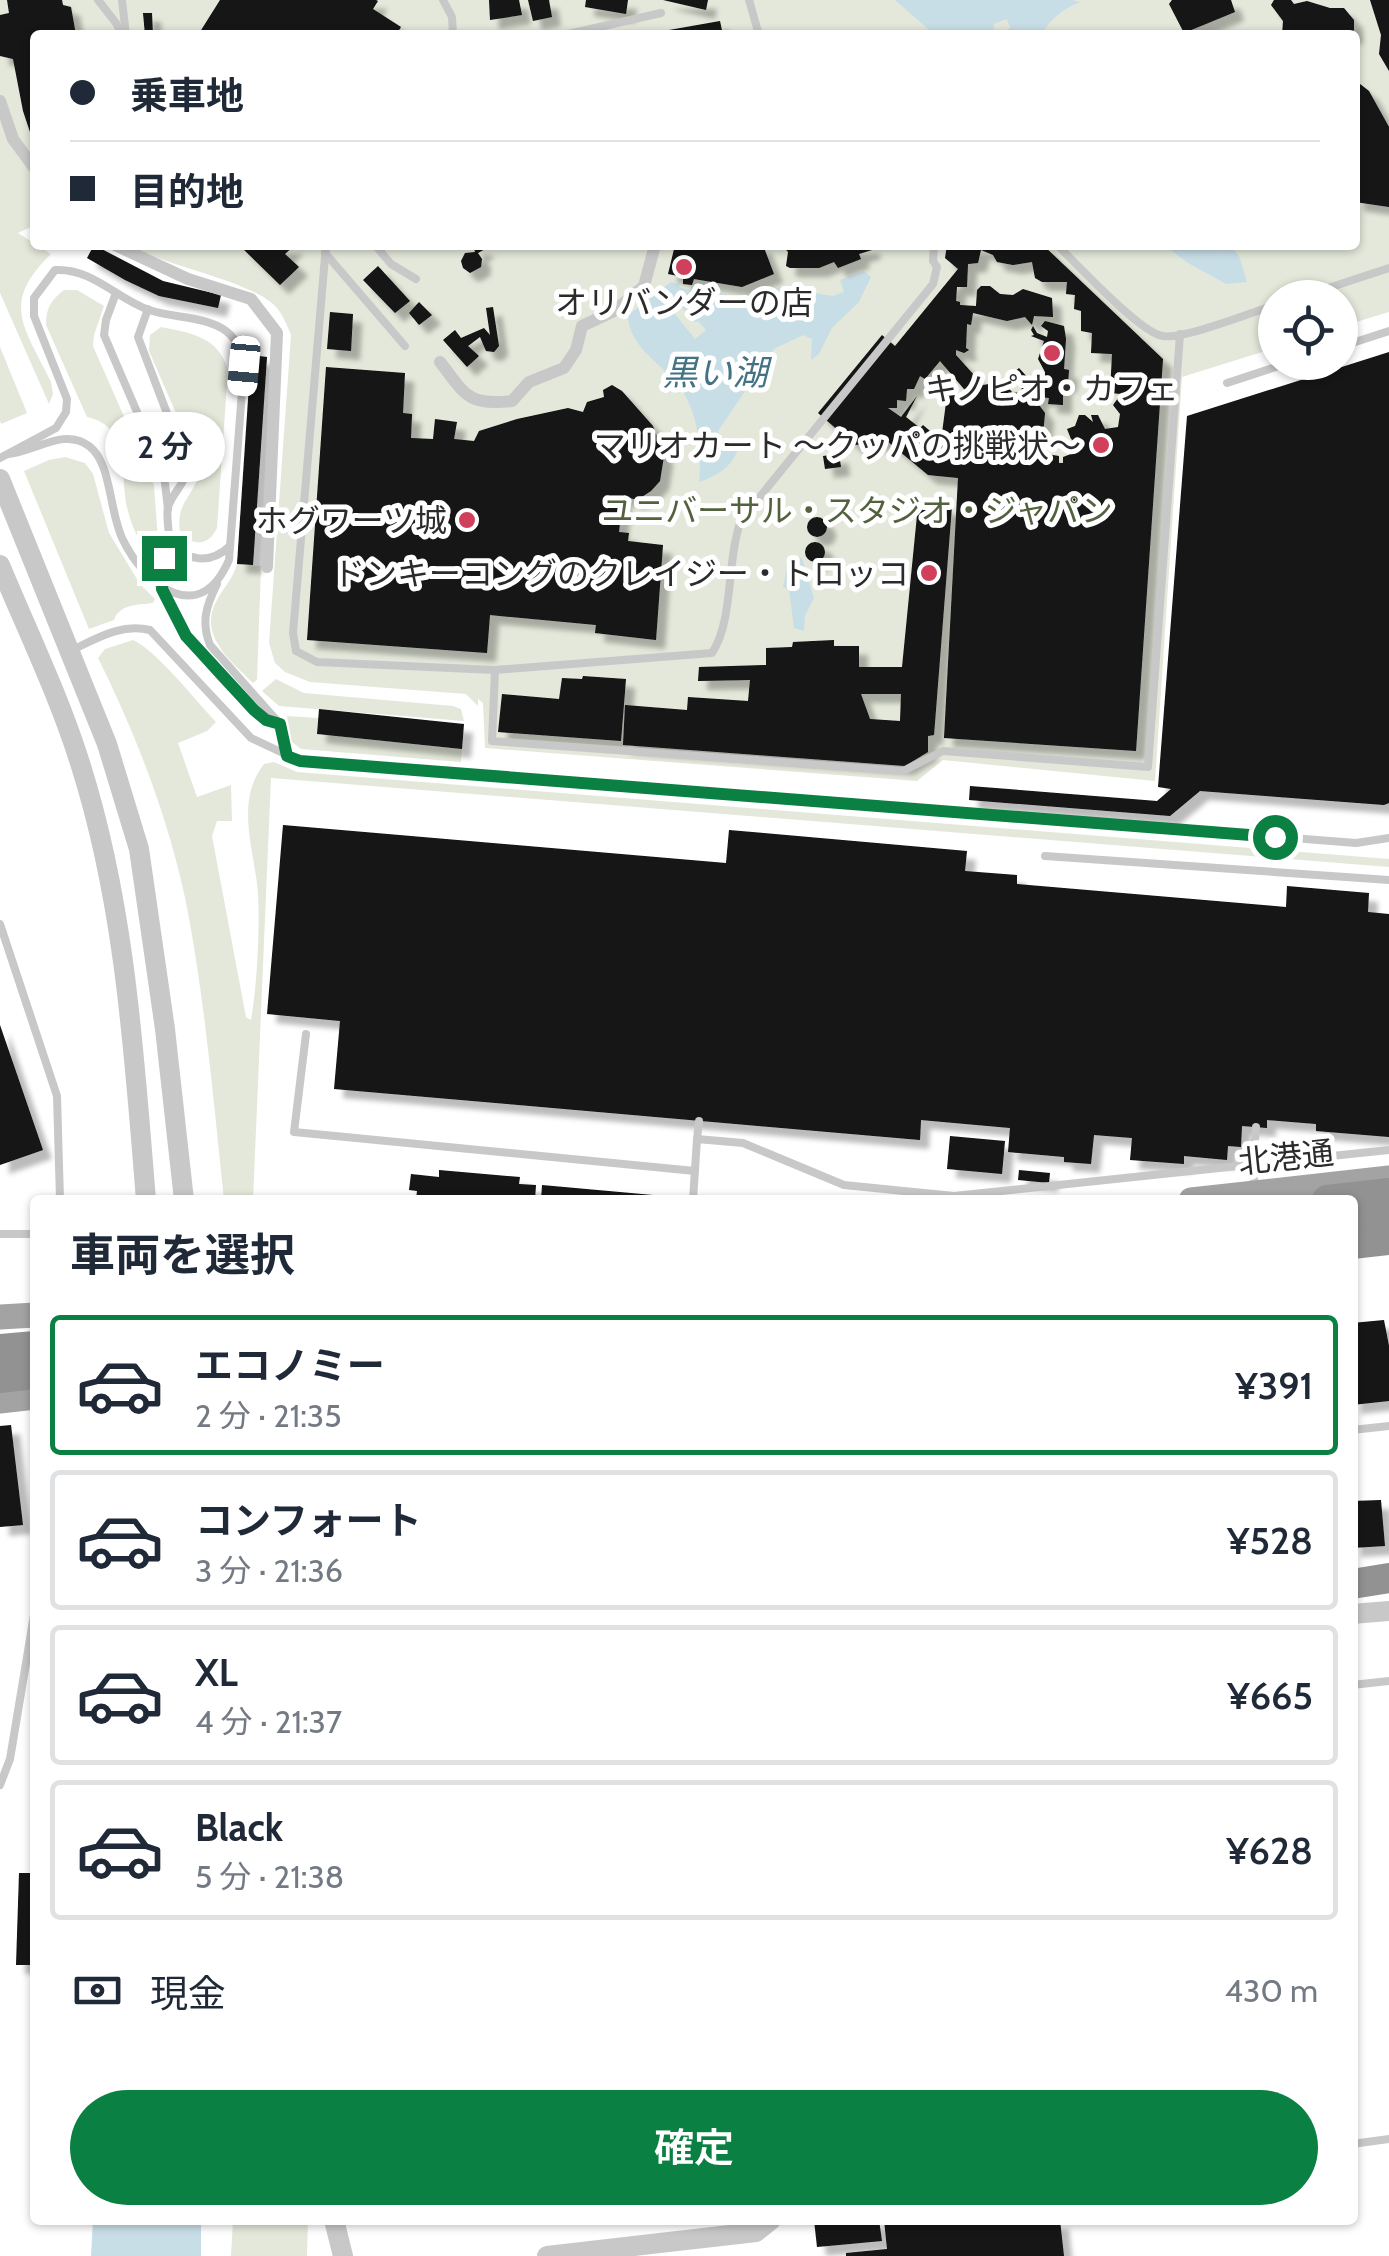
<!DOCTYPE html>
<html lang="ja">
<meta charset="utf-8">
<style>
:root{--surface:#fff;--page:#f2f2f3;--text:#1f2937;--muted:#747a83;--line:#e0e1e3;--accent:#0b8043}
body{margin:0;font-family:Cabin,"Noto Sans JP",sans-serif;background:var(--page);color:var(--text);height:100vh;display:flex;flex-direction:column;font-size:38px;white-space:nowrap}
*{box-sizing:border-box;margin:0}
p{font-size:32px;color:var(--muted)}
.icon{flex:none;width:55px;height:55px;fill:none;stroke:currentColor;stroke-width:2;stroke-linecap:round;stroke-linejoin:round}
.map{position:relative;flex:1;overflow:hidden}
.details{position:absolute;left:30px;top:1195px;width:1328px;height:1030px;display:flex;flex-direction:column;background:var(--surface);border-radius:10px;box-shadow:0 2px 8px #0004}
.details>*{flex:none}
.hud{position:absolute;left:30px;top:30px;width:1330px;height:220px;border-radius:10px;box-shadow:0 2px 8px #0004;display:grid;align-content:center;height:220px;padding:0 40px;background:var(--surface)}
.tools{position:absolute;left:1258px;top:280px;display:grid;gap:20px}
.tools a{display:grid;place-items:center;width:100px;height:100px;border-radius:50%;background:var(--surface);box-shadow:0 2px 8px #0004;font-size:50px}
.end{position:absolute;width:45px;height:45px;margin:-22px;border:12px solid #0b8043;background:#fff;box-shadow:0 0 0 5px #fff}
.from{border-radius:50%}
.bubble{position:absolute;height:70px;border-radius:35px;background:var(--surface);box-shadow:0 2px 8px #0004;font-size:32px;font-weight:600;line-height:70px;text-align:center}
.car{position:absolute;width:30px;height:60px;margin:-30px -15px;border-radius:12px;box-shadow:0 0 8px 2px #0007;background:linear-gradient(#fff 24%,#345 0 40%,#fff 0 76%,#345 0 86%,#fff 0)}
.hud b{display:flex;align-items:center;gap:35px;height:95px;font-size:38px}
.hud b+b{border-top:2px solid var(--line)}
.hud i{width:25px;height:25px;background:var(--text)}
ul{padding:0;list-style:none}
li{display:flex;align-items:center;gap:30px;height:140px;margin:0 20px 15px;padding:0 20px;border:5px solid var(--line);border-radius:10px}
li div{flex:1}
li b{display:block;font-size:38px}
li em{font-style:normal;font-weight:600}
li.active{border-color:var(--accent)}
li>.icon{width:90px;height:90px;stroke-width:1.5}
h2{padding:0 40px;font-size:45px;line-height:120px}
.pay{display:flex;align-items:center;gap:25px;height:110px;padding:0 40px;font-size:38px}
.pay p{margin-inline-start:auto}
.button{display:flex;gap:20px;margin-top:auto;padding:20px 40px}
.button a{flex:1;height:115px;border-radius:60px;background:var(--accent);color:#fff;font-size:40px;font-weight:600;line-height:115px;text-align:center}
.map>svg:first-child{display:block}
</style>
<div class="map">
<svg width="1389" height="2256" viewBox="0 0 1389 2256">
<defs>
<filter id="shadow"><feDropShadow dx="9" dy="9" stdDeviation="2.5" flood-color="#0004"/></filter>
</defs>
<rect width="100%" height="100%" fill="#fff"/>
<g fill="#e3e8da">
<path d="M 0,0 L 1389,0 L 1389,312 L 1340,327 L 1340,298 L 1275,298 L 1275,348 L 1182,377 L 1155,781 L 943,760 L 917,781 L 485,748 L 483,703 L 478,699 L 478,706 L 466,694 L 310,682 L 285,672 L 275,663 L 269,643 L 291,335 C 287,325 283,315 276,307 C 252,281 165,266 128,245 L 1355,245 L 1355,35 L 35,35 L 35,225 L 18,233 L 51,254 C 0,304 24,326 51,382 L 53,394 L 49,404 L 0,293 Z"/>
<path d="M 64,290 L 77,290 L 104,306 L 94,335 L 93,346 L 154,485 L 160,568 L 157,569 C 145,552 133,532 128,511 C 119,477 132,426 87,417 L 46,325 C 46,308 51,300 64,290 Z"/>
<path d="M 161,327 C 191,333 217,336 228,369 L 217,528 C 208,546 195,546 180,534 C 176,502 190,501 199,475 L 196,459 L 149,351 L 150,335 Z"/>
<path d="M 0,347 L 27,413 L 1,424 L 0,421 Z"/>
<path d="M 65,457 L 85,463 L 93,474 L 109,533 L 140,584 L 155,599 L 153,603 C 139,605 119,604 114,620 L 89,629 L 24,471 L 49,460 Z"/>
<path d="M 237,564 L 261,566 L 257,680 L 253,683 C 231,661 197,635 217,600 C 224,587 233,579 237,564 Z"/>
<path d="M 133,640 C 157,651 195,700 216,722 L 207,731 L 178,743 L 197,797 L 231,785 L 232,821 L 217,821 L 212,836 L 246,1017 L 251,1020 C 257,986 260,929 258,894 C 255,851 234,802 264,764 L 274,762 L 297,772 L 1389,859 L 1389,867 L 271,778 L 253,1200 L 224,1200 C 214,1106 206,1011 189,918 C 173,830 138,738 98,658 L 105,649 Z"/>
<path d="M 276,679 L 304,693 L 453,706 L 461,709 L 464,721 L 279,706 L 262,691 Z"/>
<path d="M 287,716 L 318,718 L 317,734 L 462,749 L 461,762 L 301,749 L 292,742 Z"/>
<path d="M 233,2220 L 308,2220 L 307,2256 L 231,2256 Z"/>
</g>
<g fill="#c8dee6">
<path d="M 895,0 L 1072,0 L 1080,2 C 1063,9 1050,19 1041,35 L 999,35 L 1010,28 L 1007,19 L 994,24 L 993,35 L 935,35 Z"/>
<path d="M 1164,245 L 1205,245 L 1216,251 L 1231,245 L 1239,256 L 1247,282 L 1226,284 L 1188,263 Z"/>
<path d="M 864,271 L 871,277 L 859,302 L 832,328 L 819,354 L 811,360 L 812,339 L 803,335 L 774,349 L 718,431 L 723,440 L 741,441 C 734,465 722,474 699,482 C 702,452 699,417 682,390 C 665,365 628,348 628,315 L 658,293 L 695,339 L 706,330 L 698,321 L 695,322 L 664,287 L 671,282 L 679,284 L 679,287 L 693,291 L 695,286 L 744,300 L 780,287 L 833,296 L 844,292 L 840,280 Z"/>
<path d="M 790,555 L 802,558 L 814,598 L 805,616 L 804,631 L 794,628 L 789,589 L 783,587 Z"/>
<path d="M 93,2220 L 201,2220 L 201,2256 L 91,2256 Z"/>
</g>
<g fill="#121212" fill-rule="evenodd" filter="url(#shadow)">
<path d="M 7,0 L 62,0 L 63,5 L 71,7 L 76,35 L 35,35 L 35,147 L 23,111 L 13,59 L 0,56 L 0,15 L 9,13 Z"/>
<path d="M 220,0 L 376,0 L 378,1 L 373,9 L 401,27 L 396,35 L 198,35 Z"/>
<path d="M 489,0 L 519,0 L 522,15 L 490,20 Z"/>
<path d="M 528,0 L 549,0 L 552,17 L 533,21 Z"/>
<path d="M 586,0 L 628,0 L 626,14 L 585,7 Z"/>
<path d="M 663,0 L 708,0 L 706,10 Z"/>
<path d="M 1172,0 L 1231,0 L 1235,12 L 1184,33 L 1169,4 Z"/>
<path d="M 1274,0 L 1291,0 L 1294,4 L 1307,1 L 1330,8 L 1344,8 L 1354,20 L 1354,35 L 1282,35 L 1283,21 L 1271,5 Z"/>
<path d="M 1370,0 L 1389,0 L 1389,71 L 1379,54 L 1381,35 Z"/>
<path d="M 143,13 L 152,13 L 153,35 L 145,35 Z"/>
<path d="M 720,21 L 723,35 L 670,35 L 669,30 Z"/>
<path d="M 1355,80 L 1369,91 L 1389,127 L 1389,207 L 1355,202 Z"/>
<path d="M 94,245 L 163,281 L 221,295 L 218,308 L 159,296 L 125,280 L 87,258 Z"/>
<path d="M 239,245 L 295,245 L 285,254 L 299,267 L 280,285 Z"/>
<path d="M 473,245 L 487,248 L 478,253 L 482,259 L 481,267 L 470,273 L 463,268 L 461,261 L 465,253 L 475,252 Z"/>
<path d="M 675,245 L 763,245 L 774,274 L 742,287 L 694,279 L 692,285 L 683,284 L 683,277 L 668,274 Z"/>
<path d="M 782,245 L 871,245 L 872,250 L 859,254 L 861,259 L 838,268 L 834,262 L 819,268 L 790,268 L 786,266 L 788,252 Z"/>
<path d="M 947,245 L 1043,245 L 1163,359 L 1136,751 L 944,738 L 958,478 L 928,475 L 887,441 L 855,445 L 818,413 L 882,335 L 895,346 L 958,269 L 945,258 ZM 981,250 L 993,255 L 997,262 L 1013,265 L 1032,262 L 1035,278 L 1042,282 L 1067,282 L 1066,294 L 1075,295 L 1074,309 L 1081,311 L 1081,331 L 1092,333 L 1091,353 L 1112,354 L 1110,393 L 1121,394 L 1113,405 L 1120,414 L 1118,427 L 1105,429 L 1098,415 L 1091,415 L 1093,422 L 1085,415 L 1079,415 L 1075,426 L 1067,429 L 1071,439 L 1078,443 L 1070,446 L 1071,454 L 1063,457 L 1063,463 L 1059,463 L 1059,456 L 1028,451 L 1026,457 L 1017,456 L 1018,451 L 1025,452 L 1025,445 L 1029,445 L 1031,433 L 1043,435 L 1045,413 L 1039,405 L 1039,397 L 1049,398 L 1048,404 L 1063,405 L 1063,384 L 1068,384 L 1069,370 L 1064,369 L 1066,339 L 1064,326 L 1045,321 L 1041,326 L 1048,331 L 1047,337 L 1037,333 L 1033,326 L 1031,330 L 1034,335 L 1031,336 L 1044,341 L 1038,359 L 1045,372 L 1045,381 L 1030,380 L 1019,368 L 1012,374 L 1022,387 L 1021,393 L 1012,392 L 1006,385 L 995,383 L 983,385 L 956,355 L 956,350 L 964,353 L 969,350 L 966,348 L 967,324 L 971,325 L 973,313 L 1007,321 L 1025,317 L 1032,325 L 1034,316 L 1053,317 L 1052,298 L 1023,289 L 1013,295 L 1000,294 L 990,286 L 981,286 L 977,290 L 976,306 L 960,305 L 960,302 L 956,301 L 957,287 L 967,287 L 968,264 L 978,263 ZM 940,361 L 970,396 L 947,395 L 942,433 L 930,431 L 923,425 L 920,428 L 906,417 L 917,396 L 901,417 L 888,408 L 897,408 L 897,400 L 906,401 L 907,389 L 914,389 L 920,376 L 925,379 Z"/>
<path d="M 378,266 L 410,301 L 395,313 L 363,280 Z"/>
<path d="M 419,302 L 432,315 L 419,325 L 409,313 Z"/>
<path d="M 493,307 L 499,346 L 494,352 L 486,351 L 480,337 L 468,346 L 479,356 L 467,367 L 443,340 L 455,330 L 461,338 L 484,328 L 490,335 L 486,308 Z"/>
<path d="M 330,312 L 353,314 L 351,351 L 327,349 Z"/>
<path d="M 1389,352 L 1389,803 L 1384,805 L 1200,791 L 1170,816 L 969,800 L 970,786 L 1157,801 L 1171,789 L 1158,787 L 1187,416 Z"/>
<path d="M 251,355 L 267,357 L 253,565 L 237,564 Z"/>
<path d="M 326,367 L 405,373 L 403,413 L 412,414 L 411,438 L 433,439 L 435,419 L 457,422 L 454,439 L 474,441 L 479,431 L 517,419 L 568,408 L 583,412 L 587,402 L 604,397 L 603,390 L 612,385 L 622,391 L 653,426 L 664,456 L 660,481 L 651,491 L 637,500 L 623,496 L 619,532 L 629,533 L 628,541 L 663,545 L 656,640 L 595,633 L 596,625 L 490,615 L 487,653 L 307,640 Z"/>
<path d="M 839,454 L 841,467 L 825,469 L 823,456 Z"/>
<path d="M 918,505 L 952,506 L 934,735 L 928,736 L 928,752 L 905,766 L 623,745 L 625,705 L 687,710 L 688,697 L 748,701 L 750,680 L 698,681 L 699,667 L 766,665 L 766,648 L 792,647 L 793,642 L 834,640 L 834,646 L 859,646 L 859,667 L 902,667 ZM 861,694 L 901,694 L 900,721 L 870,719 Z"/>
<circle cx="817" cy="527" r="10"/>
<circle cx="815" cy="552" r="10"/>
<path d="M 583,676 L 626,679 L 621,741 L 498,732 L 502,694 L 559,699 L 562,678 L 582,679 Z"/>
<path d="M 319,709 L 464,724 L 462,749 L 317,734 Z"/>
<path d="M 283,825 L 726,863 L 729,830 L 967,851 L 965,871 L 1017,875 L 1017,884 L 1286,907 L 1287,886 L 1369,893 L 1368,912 L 1389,914 L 1389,1137 L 1316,1131 L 1316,1124 L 1267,1120 L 1267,1128 L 1242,1126 L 1241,1147 L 1228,1146 L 1227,1160 L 1184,1156 L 1184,1164 L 1130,1160 L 1132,1138 L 1094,1135 L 1091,1164 L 1064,1162 L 1064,1157 L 1008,1152 L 1010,1128 L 921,1120 L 920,1140 L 334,1089 L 340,1021 L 267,1014 Z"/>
<path d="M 0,1025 L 43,1150 L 0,1165 Z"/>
<path d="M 950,1136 L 1005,1141 L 1002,1174 L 947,1169 Z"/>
<path d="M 439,1170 L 520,1177 L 519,1184 L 536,1185 L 535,1200 L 416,1200 L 417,1191 L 409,1190 L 411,1174 L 439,1177 Z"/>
<path d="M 1019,1170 L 1050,1173 L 1049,1183 L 1018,1180 Z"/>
<path d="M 542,1185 L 664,1196 L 664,1200 L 541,1200 Z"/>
<path d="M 1384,1320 L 1389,1346 L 1389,1401 L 1352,1405 L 1352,1323 Z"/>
<path d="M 11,1425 L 23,1525 L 0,1527 L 0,1426 Z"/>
<path d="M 1381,1500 L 1385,1546 L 1352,1548 L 1352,1501 Z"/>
<path d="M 19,1873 L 35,1873 L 35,1965 L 16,1965 Z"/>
<path d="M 814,2220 L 879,2220 L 882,2241 L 817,2247 Z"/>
<path d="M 884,2220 L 1060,2220 L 1064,2256 L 846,2256 L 846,2253 L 887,2249 Z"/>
</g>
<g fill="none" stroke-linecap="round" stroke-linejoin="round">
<g stroke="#c8c8c8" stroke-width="8">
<path d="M 98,0 L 116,23 L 122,35"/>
<path d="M 122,0 L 126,35"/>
<path d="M 443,0 L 452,17 L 453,35"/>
<path d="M 749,0 L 759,35"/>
<path d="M 564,35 L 661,13"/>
<path d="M 326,245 L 293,633 L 296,651 L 317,662 L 495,670 L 712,653 C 734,620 726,562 741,520 L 933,284 L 937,267 L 933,261 L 934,245"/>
<path d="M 375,245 L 391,264 L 416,279"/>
<path d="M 1057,245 C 1077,264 1140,333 1163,336 C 1182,340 1253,312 1275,305"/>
<path d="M 325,253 L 405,346"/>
<path d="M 116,293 L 106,320 L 104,335 L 164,475 L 168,509"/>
<path d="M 1298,298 L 1389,268"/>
<path d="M 148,309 L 138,337 L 187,466 C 186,485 173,491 168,507 C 166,517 169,529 169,538 C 168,555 158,575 163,592 C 176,630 242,712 280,724"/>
<path d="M 1340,347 L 1389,331"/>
<path d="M 1227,383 L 1291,362"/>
<path d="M 0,458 L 56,428 L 66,412 L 67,399 L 34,316 L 34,298 L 55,270 C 92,268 116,298 149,310 C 173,318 206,316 226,331 C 238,340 240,351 244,365 L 229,560 C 200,627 146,587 123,540 C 109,513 112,463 89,446 C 64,427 35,452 8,454"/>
<path d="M 169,543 C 188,561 210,565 230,546"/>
<path d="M 217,584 C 206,606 201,622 210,645 L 280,724 L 287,756"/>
<path d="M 70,651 C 96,639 120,623 150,630 L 251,738 L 300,761 L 1356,843 L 1389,838"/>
<path d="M 495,670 L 492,741 L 903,771 L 943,751 L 1148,767 L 1180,334"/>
<path d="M 1045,856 L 1389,880"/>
<path d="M 0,924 L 57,1096 L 60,1200"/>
<path d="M 306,1034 L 294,1132 L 695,1171"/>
<path d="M 697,1139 L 699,1121"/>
<path d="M 1255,1188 L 1253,1166 L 1256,1127"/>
<path d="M 693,1200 L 697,1139 L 743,1143 L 844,1185 L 954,1196 L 1389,1150"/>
<path d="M 0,1234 L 35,1234"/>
<path d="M 1352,1430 L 1389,1426"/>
<path d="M 1352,1685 L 1389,1681"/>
<path d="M 0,1785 L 10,1759 L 35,1609"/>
<path d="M 1352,2144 L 1389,2139"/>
</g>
<g stroke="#c8c8c8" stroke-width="12">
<path d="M 0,101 L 13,139 L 35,169"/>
<path d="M 115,245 L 188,279 L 251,299 L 277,333 L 267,567"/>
<path d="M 440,362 C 466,395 467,406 512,401 L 529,382 L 564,368 L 576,350 L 582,326 L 614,311 L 644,286 L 655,245"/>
</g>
<g stroke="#c8c8c8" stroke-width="20">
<path d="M 0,479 L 107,744 L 139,849 L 165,1029 L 184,1200"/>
<path d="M 0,565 C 27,630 59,696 80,763 C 125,904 134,1053 146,1200"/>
<path d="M 1352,1614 L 1389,1611"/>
<path d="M 334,2220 L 343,2256"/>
<path d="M 547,2256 L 756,2232 L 771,2220"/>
</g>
<g stroke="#a3a3a3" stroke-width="25">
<path d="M 1191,1200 L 1389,1178"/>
<path d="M 0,1317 L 35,1315"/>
<path d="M 0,1401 L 35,1397"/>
</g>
<g stroke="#929292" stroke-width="30">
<path d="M 1327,1200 L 1389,1193"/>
<path d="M 1352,1220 L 1389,1216"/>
<path d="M 1352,1244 L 1389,1240"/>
<path d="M 0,1349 L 35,1346"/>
<path d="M 0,1378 L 35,1374"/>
<path d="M 1352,1584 L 1389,1578"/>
</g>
</g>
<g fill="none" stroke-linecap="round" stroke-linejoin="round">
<path stroke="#0b8043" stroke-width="12" d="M 164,558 L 162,589 L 186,636 L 254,710 L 266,720 L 280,724 L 287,756 L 300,761 L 1275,837"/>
</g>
<g fill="#d0405c" stroke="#fff" stroke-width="4">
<circle cx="684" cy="267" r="10"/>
<circle cx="1052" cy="353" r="10"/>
<circle cx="1101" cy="445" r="10"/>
<circle cx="467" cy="520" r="10"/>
<circle cx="929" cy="573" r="10"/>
</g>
<g text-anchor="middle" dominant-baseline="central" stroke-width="10" stroke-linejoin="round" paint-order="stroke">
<g font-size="32" fill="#2b2b2b" stroke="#fff" text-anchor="end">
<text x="684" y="302" text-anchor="middle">オリバンダーの店</text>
<text x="1052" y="388" text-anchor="middle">キノピオ・カフェ</text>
<text x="1081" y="445">マリオカート ～クッパの挑戦状～</text>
<text x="447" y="520">ホグワーツ城</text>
<text x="909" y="573">ドンキーコングのクレイジー・トロッコ</text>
</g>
<g font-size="32" fill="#53623e" stroke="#fff">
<text x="857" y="510">ユニバーサル・スタジオ・ジャパン</text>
</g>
<g font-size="32" fill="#2b2b2b" stroke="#fff">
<text transform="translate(1286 1157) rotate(-6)">北港通</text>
</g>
<g font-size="35" font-style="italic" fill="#437283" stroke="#fff">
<text x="715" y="372">黒い湖</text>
</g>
</g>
</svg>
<div class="tools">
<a><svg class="icon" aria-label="locate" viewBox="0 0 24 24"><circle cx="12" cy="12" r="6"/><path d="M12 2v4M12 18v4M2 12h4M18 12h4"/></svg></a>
</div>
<i class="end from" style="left:1275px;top:837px"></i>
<i class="end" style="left:164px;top:558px"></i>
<div class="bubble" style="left:105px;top:412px;width:120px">2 分</div>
<i class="car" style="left:244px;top:366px;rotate:185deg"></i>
<div class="hud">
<b><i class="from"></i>乗車地</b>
<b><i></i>目的地</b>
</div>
<section class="details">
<h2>車両を選択</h2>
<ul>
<li class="active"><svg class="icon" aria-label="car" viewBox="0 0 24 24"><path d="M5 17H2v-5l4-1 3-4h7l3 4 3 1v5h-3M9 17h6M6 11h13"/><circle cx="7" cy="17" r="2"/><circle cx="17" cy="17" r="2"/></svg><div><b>エコノミー</b><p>2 分 · 21:35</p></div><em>¥391</em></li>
<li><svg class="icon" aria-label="car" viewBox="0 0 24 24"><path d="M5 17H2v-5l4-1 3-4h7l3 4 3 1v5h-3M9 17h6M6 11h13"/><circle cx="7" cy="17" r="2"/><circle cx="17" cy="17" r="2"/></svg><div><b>コンフォート</b><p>3 分 · 21:36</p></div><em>¥528</em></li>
<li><svg class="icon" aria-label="car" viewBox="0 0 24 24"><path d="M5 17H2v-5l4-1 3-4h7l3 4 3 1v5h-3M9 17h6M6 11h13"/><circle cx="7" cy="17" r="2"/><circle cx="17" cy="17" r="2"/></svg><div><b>XL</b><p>4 分 · 21:37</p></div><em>¥665</em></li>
<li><svg class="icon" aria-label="car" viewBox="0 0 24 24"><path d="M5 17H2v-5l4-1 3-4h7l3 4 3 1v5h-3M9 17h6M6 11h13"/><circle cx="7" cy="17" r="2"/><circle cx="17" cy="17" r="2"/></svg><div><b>Black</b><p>5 分 · 21:38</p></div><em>¥628</em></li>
</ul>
<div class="pay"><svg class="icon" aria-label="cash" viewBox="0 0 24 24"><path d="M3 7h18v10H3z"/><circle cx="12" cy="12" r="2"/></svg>現金<p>430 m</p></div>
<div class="button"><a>確定</a></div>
</section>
</div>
